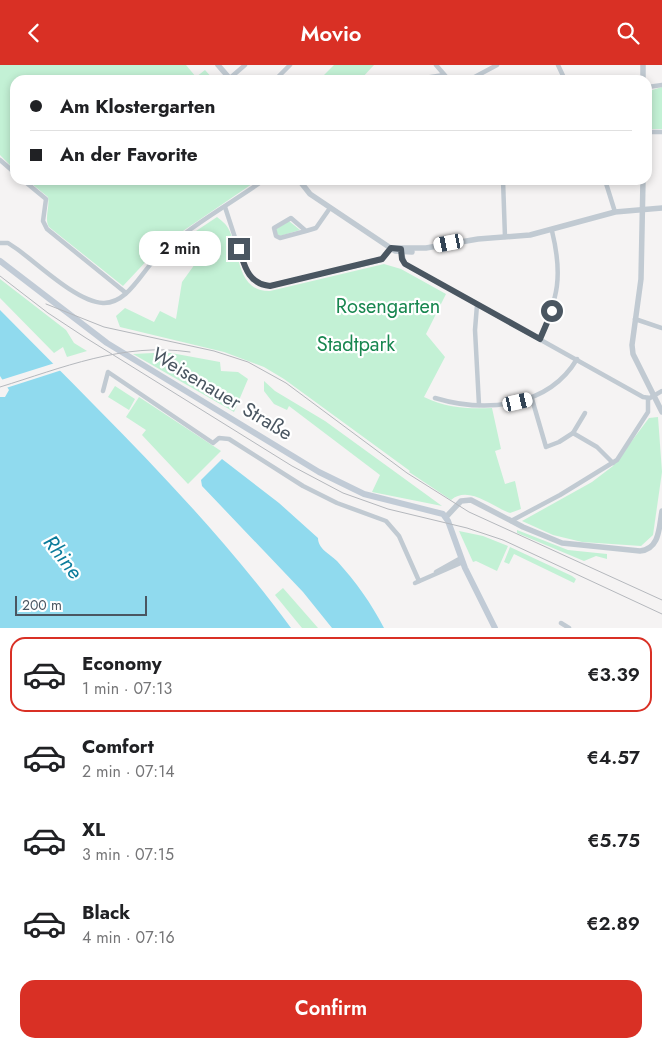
<!DOCTYPE html>
<meta charset="utf-8">
<style>
:root{--surface:#fff;--page:#f2f2f2;--text:#202124;--muted:#757577;--line:#e0e0e0;--accent:#d93025}
body{margin:0;font-family:Jost,sans-serif;background:var(--page);color:var(--text);height:100vh;display:flex;flex-direction:column;font-size:19px;white-space:nowrap}
*{box-sizing:border-box;margin:0}
p{font-size:16px;color:var(--muted)}
.icon{flex:none;width:28px;height:28px;fill:none;stroke:currentColor;stroke-width:2;stroke-linecap:round;stroke-linejoin:round}
.map{position:relative;height:563px;overflow:hidden}
.details{display:flex;flex-direction:column;background:var(--surface);flex:1}
.details>*{flex:none}
.top-card{position:absolute;left:10px;top:10px;width:642px;height:110px;border-radius:15px;box-shadow:0 2px 8px #0003;display:grid;align-content:center;height:110px;padding:0 20px;background:var(--surface)}
.scale{position:absolute;left:15px;bottom:12px;width:132px;box-sizing:border-box;padding-left:5px;border:2px solid #4a5661;border-top:0;font-size:14px;line-height:18px;white-space:nowrap;color:#4a5661;-webkit-text-stroke:4px #fff;paint-order:stroke}
.end{position:absolute;width:22px;height:22px;margin:-11px;border:6px solid #4a5661;background:#fff;box-shadow:0 0 0 2px #fff}
.from{border-radius:50%}
.bubble{position:absolute;height:35px;border-radius:15px;background:var(--surface);box-shadow:0 2px 8px #0003;font-size:16px;font-weight:600;line-height:35px;text-align:center}
.car{position:absolute;width:15px;height:30px;margin:-15px -8px;border-radius:6px;box-shadow:0 0 4px 1px #0007;background:linear-gradient(#fff 24%,#345 0 40%,#fff 0 76%,#345 0 86%,#fff 0)}
.top-card b{display:flex;align-items:center;gap:18px;height:48px;font-size:19px}
.top-card b+b{border-top:1px solid var(--line)}
.top-card i{width:12px;height:12px;background:var(--text)}
ul{padding:9px 0 0;list-style:none}
li{display:flex;align-items:center;gap:15px;height:75px;margin:0 10px 8px;padding:0 10px;border:2px solid transparent;border-radius:15px}
li div{flex:1}
li b{display:block;font-size:19px}
li em{font-style:normal;font-weight:600}
li.on{border-color:var(--accent)}
li>.icon{width:45px;height:45px;stroke-width:1.5}
.button{display:flex;gap:10px;margin-top:auto;padding:10px 20px}
.button a{flex:1;height:58px;border-radius:15px;background:var(--accent);color:#fff;font-size:20px;font-weight:600;line-height:58px;text-align:center}
header{display:flex;justify-content:space-between;align-items:center;height:65px;padding:0 20px;background:var(--accent);color:#fff;font-size:22px;font-weight:600}
.map>svg:first-child{display:block}
</style>
<header><svg class="icon" aria-label="back" viewBox="0 0 24 24"><path d="M15 5l-7 7 7 7"/></svg>Movio<svg class="icon" aria-label="search" viewBox="0 0 24 24"><circle cx="10" cy="10" r="6"/><path d="M15 15l6 6"/></svg></header>
<div class="map">
<svg width="662" height="563" viewBox="0 0 662 563">
<rect width="100%" height="100%" fill="#f5f3f3"/>
<g fill="#c3f1d5">
<path d="M 0,0 L 186,0 L 196,12 L 205,5 L 214,15 L 15,15 L 15,105 L 0,90 Z"/>
<path d="M 334,0 L 374,0 L 360,15 L 319,15 Z"/>
<path d="M 662,22 L 662,64 L 649,64 L 649,26 Z"/>
<path d="M 27,115 L 258,115 L 180,168 L 167,174 L 123,221 L 49,162 C 44,154 50,142 48,132 Z"/>
<path d="M 217,152 C 221,155 226,159 228,163 C 241,185 235,227 270,226 L 384,199 L 401,204 L 446,229 L 426,269 L 445,292 L 424,332 C 446,343 467,344 492,343 L 501,384 L 495,386 L 505,419 L 515,416 L 521,444 L 510,448 C 492,442 469,420 451,435 L 409,407 L 410,406 L 284,314 L 264,302 L 224,287 L 120,262 L 116,251 L 125,243 L 154,257 L 160,246 L 176,254 L 182,217 L 200,192 L 184,174 Z"/>
<path d="M 289,156 L 300,165 L 280,171 L 277,169 L 276,164 Z"/>
<path d="M 0,214 L 66,265 L 74,278 L 87,286 L 67,292 L 63,282 L 54,288 L 0,233 Z"/>
<path d="M 153,288 L 171,288 L 220,297 L 221,306 L 238,307 L 248,314 L 234,347 L 133,289 Z"/>
<path d="M 264,316 L 275,326 L 325,356 L 442,441 L 372,427 L 380,410 L 289,341 L 287,345 L 274,339 L 264,326 Z"/>
<path d="M 115,321 L 135,334 L 129,345 L 108,332 Z"/>
<path d="M 139,332 L 221,386 L 188,419 L 142,370 L 146,365 L 126,352 Z"/>
<path d="M 658,352 L 662,407 L 653,470 L 641,481 L 582,477 L 553,470 L 522,456 L 592,417 L 613,401 L 649,353 Z"/>
<path d="M 517,465 L 568,485 L 607,489 L 607,494 L 596,491 L 584,496 L 517,468 Z"/>
<path d="M 459,466 L 483,471 L 508,481 L 497,506 L 476,496 L 473,497 Z"/>
<path d="M 510,482 L 572,511 L 576,514 L 574,518 L 514,489 L 509,499 L 504,497 Z"/>
<path d="M 283,523 L 318,563 L 302,563 L 275,530 Z"/>
</g>
<g fill="#90daee">
<path d="M 0,245 C 101,348 206,447 291,563 L 0,563 L 0,332 L 5,332 L 9,325 L 0,311 Z"/>
<path d="M 222,394 L 279,438 L 318,473 C 318,484 330,489 337,496 C 356,517 371,538 384,563 L 332,563 L 303,527 L 202,421 L 201,415 Z"/>
</g>
<path fill="#f5f3f3" d="M 55,298 L 62,305 L 6,323 L 1,315 Z"/>
<g fill="none" stroke-linecap="round" stroke-linejoin="round">
<g stroke="#c1cad2" stroke-width="4.5">
<path d="M 436,0 L 449,15"/>
<path d="M 558,0 L 565,15"/>
<path d="M 230,13 L 245,0"/>
<path d="M 275,15 L 290,0"/>
<path d="M 411,15 L 444,10"/>
<path d="M 469,15 L 497,0"/>
<path d="M 648,22 L 662,20"/>
<path d="M 648,67 L 662,67"/>
<path d="M 0,95 L 15,108"/>
<path d="M 23,115 L 46,134 L 43,156 L 47,164 L 126,228"/>
<path d="M 426,115 L 435,117 L 453,115"/>
<path d="M 503,115 L 505,172"/>
<path d="M 605,115 L 615,147"/>
<path d="M 225,142 L 245,203 L 253,215 L 268,221 L 382,195 L 391,183"/>
<path d="M 306,166 L 280,173 L 276,171 L 274,163 L 291,153 L 306,166 L 316,163 L 330,143"/>
<path d="M 0,178 L 8,178 L 17,184 C 38,199 77,237 103,238 C 127,239 141,208 156,193 C 186,163 230,139 264,115"/>
<path d="M 401,185 L 405,199 L 643,332 L 650,333 L 662,326"/>
<path d="M 477,240 L 475,265 L 479,340"/>
<path d="M 635,254 L 662,263"/>
<path d="M 540,274 C 558,232 563,211 552,166"/>
<path d="M 103,326 L 108,307 L 213,378 L 219,373 L 229,374 L 303,421 L 337,438 L 386,456 L 399,471 L 419,516"/>
<path d="M 435,333 C 485,348 548,343 577,294"/>
<path d="M 532,334 L 546,382 L 559,377 L 573,368 L 597,382 L 613,398"/>
<path d="M 573,368 L 585,348"/>
<path d="M 511,456 L 560,430 L 617,395 L 648,347 L 648,333"/>
<path d="M 436,507 L 461,493"/>
<path d="M 415,518 L 463,497"/>
<path d="M 561,558 L 569,563"/>
</g>
<g stroke="#c1cad2" stroke-width="5.5">
<path d="M 218,0 L 231,15"/>
<path d="M 643,0 L 643,15"/>
<path d="M 299,115 L 310,129 L 395,186 L 412,187"/>
<path d="M 643,115 L 641,214 L 632,280 L 633,289 L 662,347"/>
<path d="M 391,183 L 426,183 L 478,174 L 530,170 L 615,147 L 662,143"/>
<path d="M 446,452 L 461,436 L 471,435 L 523,462 L 562,478 L 640,486 C 660,484 659,462 662,446"/>
</g>
<path stroke="#c1cbd6" stroke-width="6" d="M 0,196 L 107,278 L 319,407 L 364,429 L 443,449 L 448,456 L 465,503 L 495,563"/>
<g stroke="#b5b8bd" stroke-width="1">
<path d="M 0,211 L 48,248 L 86,273 L 292,401 L 343,428 L 388,444 L 467,463 L 503,475 L 662,549"/>
<path d="M 46,239 L 104,262 L 214,286 L 248,297 L 286,318 L 407,408 L 469,447 L 662,535"/>
<path d="M 0,322 C 62,303 123,277 190,287"/>
</g>
</g>
<g fill="none" stroke-linecap="round" stroke-linejoin="round">
<path stroke="#4a5661" stroke-width="6" d="M 239,184 C 245,203 249,219 270,221 L 382,194 L 391,183 L 401,184 L 402,194 L 405,199 L 540,274 L 552,246"/>
</g>
<g text-anchor="middle" dominant-baseline="central" stroke-width="4.5" stroke-linejoin="round" paint-order="stroke">
<g font-size="20" fill="#17864f" stroke="#fff">
<text x="388" y="241">Rosengarten</text>
<text x="356" y="279">Stadtpark</text>
</g>
<g font-size="20" fill="#4a5661" stroke="#fff">
<text transform="translate(222 329) rotate(31)">Weisenauer Straße</text>
</g>
<g font-size="21" font-style="italic" fill="#0c7c9b" stroke="#fff">
<text transform="translate(63 492) rotate(52)">Rhine</text>
</g>
</g>
</svg>
<div class="scale">200 m</div>
<i class="end from" style="left:552px;top:246px"></i>
<i class="end" style="left:239px;top:184px"></i>
<div class="bubble" style="left:139px;top:166px;width:82px">2 min</div>
<i class="car" style="left:449px;top:178px;rotate:259deg"></i>
<i class="car" style="left:518px;top:337px;rotate:77deg"></i>
<div class="top-card">
<b><i class="from"></i>Am Klostergarten</b>
<b><i></i>An der Favorite</b>
</div>
</div>
<section class="details">
<ul>
<li class="on"><svg class="icon" aria-label="car" viewBox="0 0 24 24"><path d="M5 17H2v-5l4-1 3-4h7l3 4 3 1v5h-3M9 17h6M6 11h13"/><circle cx="7" cy="17" r="2"/><circle cx="17" cy="17" r="2"/></svg><div><b>Economy</b><p>1 min · 07:13</p></div><em>€3.39</em></li>
<li><svg class="icon" aria-label="car" viewBox="0 0 24 24"><path d="M5 17H2v-5l4-1 3-4h7l3 4 3 1v5h-3M9 17h6M6 11h13"/><circle cx="7" cy="17" r="2"/><circle cx="17" cy="17" r="2"/></svg><div><b>Comfort</b><p>2 min · 07:14</p></div><em>€4.57</em></li>
<li><svg class="icon" aria-label="car" viewBox="0 0 24 24"><path d="M5 17H2v-5l4-1 3-4h7l3 4 3 1v5h-3M9 17h6M6 11h13"/><circle cx="7" cy="17" r="2"/><circle cx="17" cy="17" r="2"/></svg><div><b>XL</b><p>3 min · 07:15</p></div><em>€5.75</em></li>
<li><svg class="icon" aria-label="car" viewBox="0 0 24 24"><path d="M5 17H2v-5l4-1 3-4h7l3 4 3 1v5h-3M9 17h6M6 11h13"/><circle cx="7" cy="17" r="2"/><circle cx="17" cy="17" r="2"/></svg><div><b>Black</b><p>4 min · 07:16</p></div><em>€2.89</em></li>
</ul>
<div class="button"><a>Confirm</a></div>
</section>
